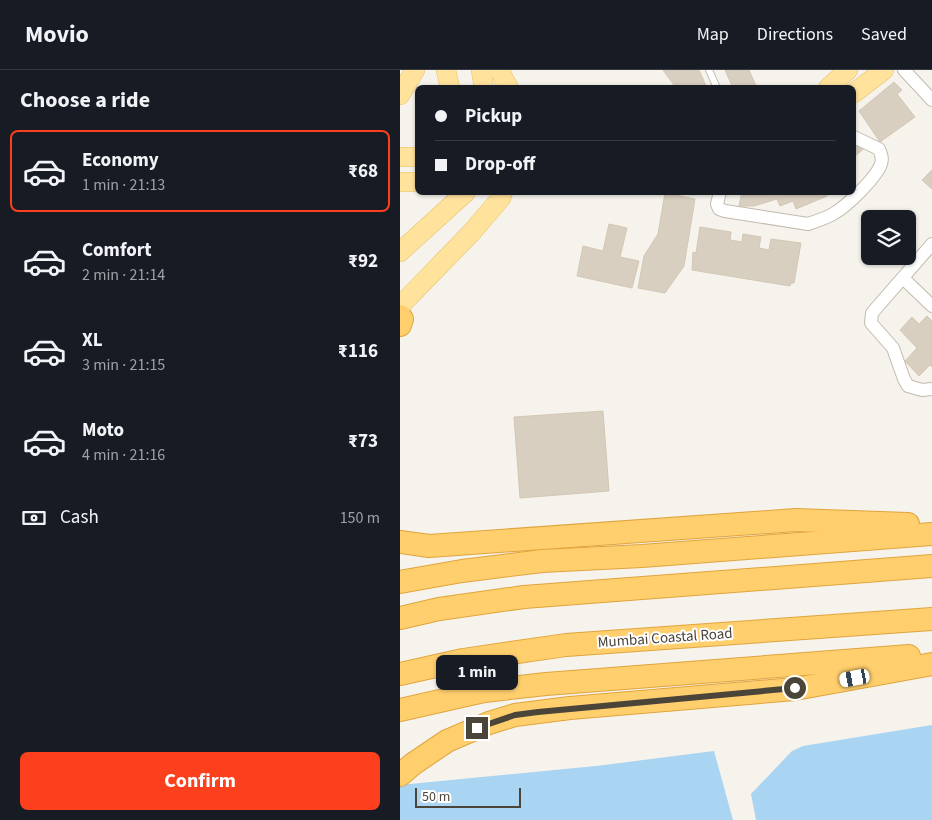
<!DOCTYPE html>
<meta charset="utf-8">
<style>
:root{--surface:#171b24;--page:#20242c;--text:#f1f3f6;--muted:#9ea1a6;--line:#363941;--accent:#fc3f1d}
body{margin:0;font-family:"Source Sans 3",sans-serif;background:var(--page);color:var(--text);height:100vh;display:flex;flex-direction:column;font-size:19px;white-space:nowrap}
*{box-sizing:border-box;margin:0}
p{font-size:16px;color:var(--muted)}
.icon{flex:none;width:28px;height:28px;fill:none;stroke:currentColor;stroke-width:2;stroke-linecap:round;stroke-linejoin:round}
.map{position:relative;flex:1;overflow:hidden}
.sheet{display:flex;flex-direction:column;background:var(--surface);width:400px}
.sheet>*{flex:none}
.hud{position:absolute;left:15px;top:15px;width:441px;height:110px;border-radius:8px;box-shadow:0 1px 4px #0004;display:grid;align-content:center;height:110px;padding:0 20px;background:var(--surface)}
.buttons{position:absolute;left:461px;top:140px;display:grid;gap:10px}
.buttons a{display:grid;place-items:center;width:55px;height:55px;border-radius:8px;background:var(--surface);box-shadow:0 1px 4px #0004;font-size:25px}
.scale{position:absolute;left:15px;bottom:12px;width:106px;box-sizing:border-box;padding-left:5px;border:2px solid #4b4439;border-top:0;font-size:14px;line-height:18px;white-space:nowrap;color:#4b4439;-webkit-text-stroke:4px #fff;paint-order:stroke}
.end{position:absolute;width:22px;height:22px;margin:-11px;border:6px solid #4b4439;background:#fff;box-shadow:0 0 0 2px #fff}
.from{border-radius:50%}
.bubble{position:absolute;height:35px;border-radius:8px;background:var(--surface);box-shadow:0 1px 4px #0004;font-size:16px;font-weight:700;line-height:35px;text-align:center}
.car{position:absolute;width:15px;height:30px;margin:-15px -8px;border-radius:6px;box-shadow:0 0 4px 1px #0007;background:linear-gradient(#fff 24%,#345 0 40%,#fff 0 76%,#345 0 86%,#fff 0)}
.hud b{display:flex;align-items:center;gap:18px;height:48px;font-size:19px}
.hud b+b{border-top:1px solid var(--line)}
.hud i{width:12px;height:12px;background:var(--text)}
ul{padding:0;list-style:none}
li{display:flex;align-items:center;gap:15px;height:82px;margin:0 10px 8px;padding:0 10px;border:2px solid transparent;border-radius:8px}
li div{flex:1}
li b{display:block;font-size:19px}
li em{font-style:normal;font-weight:700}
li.selected{border-color:var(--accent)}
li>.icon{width:45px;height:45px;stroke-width:1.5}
h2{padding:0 20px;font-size:22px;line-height:60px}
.pay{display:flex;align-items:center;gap:12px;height:55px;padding:0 20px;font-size:19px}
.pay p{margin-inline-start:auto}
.cta{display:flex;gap:10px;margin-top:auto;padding:10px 20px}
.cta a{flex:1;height:58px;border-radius:8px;background:var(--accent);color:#fff;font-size:20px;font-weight:700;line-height:58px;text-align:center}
header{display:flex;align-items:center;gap:30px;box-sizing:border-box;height:70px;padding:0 25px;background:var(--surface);border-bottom:1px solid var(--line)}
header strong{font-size:24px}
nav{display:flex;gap:28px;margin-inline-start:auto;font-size:18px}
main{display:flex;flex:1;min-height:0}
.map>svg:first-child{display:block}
</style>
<header>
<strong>Movio</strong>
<nav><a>Map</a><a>Directions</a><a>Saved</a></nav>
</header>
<main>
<section class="sheet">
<h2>Choose a ride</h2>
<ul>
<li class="selected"><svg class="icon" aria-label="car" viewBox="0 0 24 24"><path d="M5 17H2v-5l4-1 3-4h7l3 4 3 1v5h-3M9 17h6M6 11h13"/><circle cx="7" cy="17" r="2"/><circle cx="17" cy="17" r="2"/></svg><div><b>Economy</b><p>1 min · 21:13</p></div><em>₹68</em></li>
<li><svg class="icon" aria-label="car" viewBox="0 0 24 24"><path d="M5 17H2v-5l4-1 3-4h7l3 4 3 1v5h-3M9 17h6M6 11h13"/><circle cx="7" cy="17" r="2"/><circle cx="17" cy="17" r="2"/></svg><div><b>Comfort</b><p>2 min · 21:14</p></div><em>₹92</em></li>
<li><svg class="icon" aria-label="car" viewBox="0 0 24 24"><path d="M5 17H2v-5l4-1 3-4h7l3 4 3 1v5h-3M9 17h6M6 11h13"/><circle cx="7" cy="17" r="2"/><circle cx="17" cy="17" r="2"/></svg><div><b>XL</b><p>3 min · 21:15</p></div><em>₹116</em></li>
<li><svg class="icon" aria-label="car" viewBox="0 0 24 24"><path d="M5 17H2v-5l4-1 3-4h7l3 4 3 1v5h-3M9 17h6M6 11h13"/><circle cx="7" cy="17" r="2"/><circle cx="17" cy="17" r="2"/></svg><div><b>Moto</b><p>4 min · 21:16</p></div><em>₹73</em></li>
</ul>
<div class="pay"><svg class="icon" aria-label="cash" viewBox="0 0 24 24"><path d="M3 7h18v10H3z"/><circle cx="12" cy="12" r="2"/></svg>Cash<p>150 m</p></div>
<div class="cta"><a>Confirm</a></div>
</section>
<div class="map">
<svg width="532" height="750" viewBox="0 0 532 750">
<rect width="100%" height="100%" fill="#f6f3ec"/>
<g fill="#a9d4f2">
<path d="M 532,655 L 532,750 L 356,750 L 351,724 L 392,681 L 403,676 Z"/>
<path d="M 314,681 L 333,750 L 0,750 L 0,715 L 196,696 Z"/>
</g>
<g fill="#d8cfc1" stroke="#d3c7b4">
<path d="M 263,0 L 299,0 L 307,18 L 276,18 Z"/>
<path d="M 325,0 L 349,0 L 357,18 L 333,18 Z"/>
<path d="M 494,12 L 502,20 L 497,24 L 515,47 L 480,72 L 459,41 Z"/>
<path d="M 454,70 L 468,75 L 454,87 Z"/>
<path d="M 532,100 L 532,119 L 522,110 Z"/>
<path d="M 342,122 L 425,122 L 427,126 L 396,139 L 393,131 L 380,136 L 377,129 L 354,136 L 339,136 Z"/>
<path d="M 265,123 L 295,129 L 284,196 L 265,223 L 238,218 L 244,186 L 258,164 Z"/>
<path d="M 209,154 L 227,158 L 220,187 L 239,191 L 232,218 L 177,206 L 183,176 L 203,181 Z"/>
<path d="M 300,157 L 331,162 L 330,170 L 342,172 L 343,164 L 361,167 L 359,178 L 369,180 L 371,169 L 401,173 L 394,213 L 391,213 L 390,216 L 292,200 L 293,182 L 296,183 Z"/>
<path d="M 527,246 L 532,251 L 532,297 L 530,295 L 519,306 L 505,291 L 517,278 L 500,260 L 512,247 L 519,254 Z"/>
<path d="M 203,341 L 209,421 L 120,428 L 114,347 Z"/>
</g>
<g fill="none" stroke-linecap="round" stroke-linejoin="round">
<g stroke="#c2bbae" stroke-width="8">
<path id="lane" d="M 309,0 L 317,18"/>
</g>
<g stroke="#c2bbae" stroke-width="14">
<g id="street">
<path d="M 504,0 L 532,30"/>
<path d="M 320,122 L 317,134 L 319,139 L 325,141 L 408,154 C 417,151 426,148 433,144 C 447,136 476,108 481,94 C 483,88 481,84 479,79 L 454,67"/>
<path d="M 532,174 L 472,243 L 471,253 L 493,278 L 504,309 L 508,316 L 522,320 L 532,319"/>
<path d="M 503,208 L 532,236"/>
</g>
</g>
<g stroke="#e6c16a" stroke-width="20">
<g id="primary">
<path d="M 46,0 L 50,18"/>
<path d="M 81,0 L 84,18"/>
<path d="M 99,0 L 109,18"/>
<path d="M 428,18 L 448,0"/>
<path d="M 454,23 L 484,0"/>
<path d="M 0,25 L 15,0"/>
<path d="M 0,87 L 18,87"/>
<path d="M 0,112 L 18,112"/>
<path d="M 0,182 L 66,122"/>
<path d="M 0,236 L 71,163 L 101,128 L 103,122"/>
</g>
</g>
<g stroke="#e0a43c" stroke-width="24">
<g id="highway">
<path d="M 0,246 L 2,249 L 0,255"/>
<path d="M 0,472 L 29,476 L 396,450 L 508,454"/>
<path d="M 0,512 L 62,501 L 142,491 L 242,486 L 532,464"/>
<path d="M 0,548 L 39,539 L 124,527 L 532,496"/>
<path d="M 0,604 L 63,590 L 166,575 L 532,549"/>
<path d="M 0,640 L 84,621 L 146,614 L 509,586"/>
<path d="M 0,705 L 13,694 L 47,671 L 89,653 L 115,645 L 170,638 L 395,619 L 532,594"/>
</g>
</g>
<use href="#lane" stroke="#fff" stroke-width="6"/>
<use href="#street" stroke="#fff" stroke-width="12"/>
<use href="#primary" stroke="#ffe39c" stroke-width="19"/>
<use href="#highway" stroke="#ffcf6e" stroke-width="22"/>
</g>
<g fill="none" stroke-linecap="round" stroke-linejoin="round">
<path stroke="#4b4439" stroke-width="6" d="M 77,658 L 115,645 L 138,642 L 395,618"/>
</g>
<g text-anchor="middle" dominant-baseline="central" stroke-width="4" stroke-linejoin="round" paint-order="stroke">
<g font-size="15" fill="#4b4439" stroke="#fff">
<text transform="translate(265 568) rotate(-4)">Mumbai Coastal Road</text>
</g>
</g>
</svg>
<div class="buttons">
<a><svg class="icon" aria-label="layers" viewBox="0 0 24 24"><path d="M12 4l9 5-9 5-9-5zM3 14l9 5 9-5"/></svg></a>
</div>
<div class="scale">50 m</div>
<i class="end from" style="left:395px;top:618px"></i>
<i class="end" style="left:77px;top:658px"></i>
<div class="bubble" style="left:36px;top:585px;width:82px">1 min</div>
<i class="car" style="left:455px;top:608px;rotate:260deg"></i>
<div class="hud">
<b><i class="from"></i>Pickup</b>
<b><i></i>Drop-off</b>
</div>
</div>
</main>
